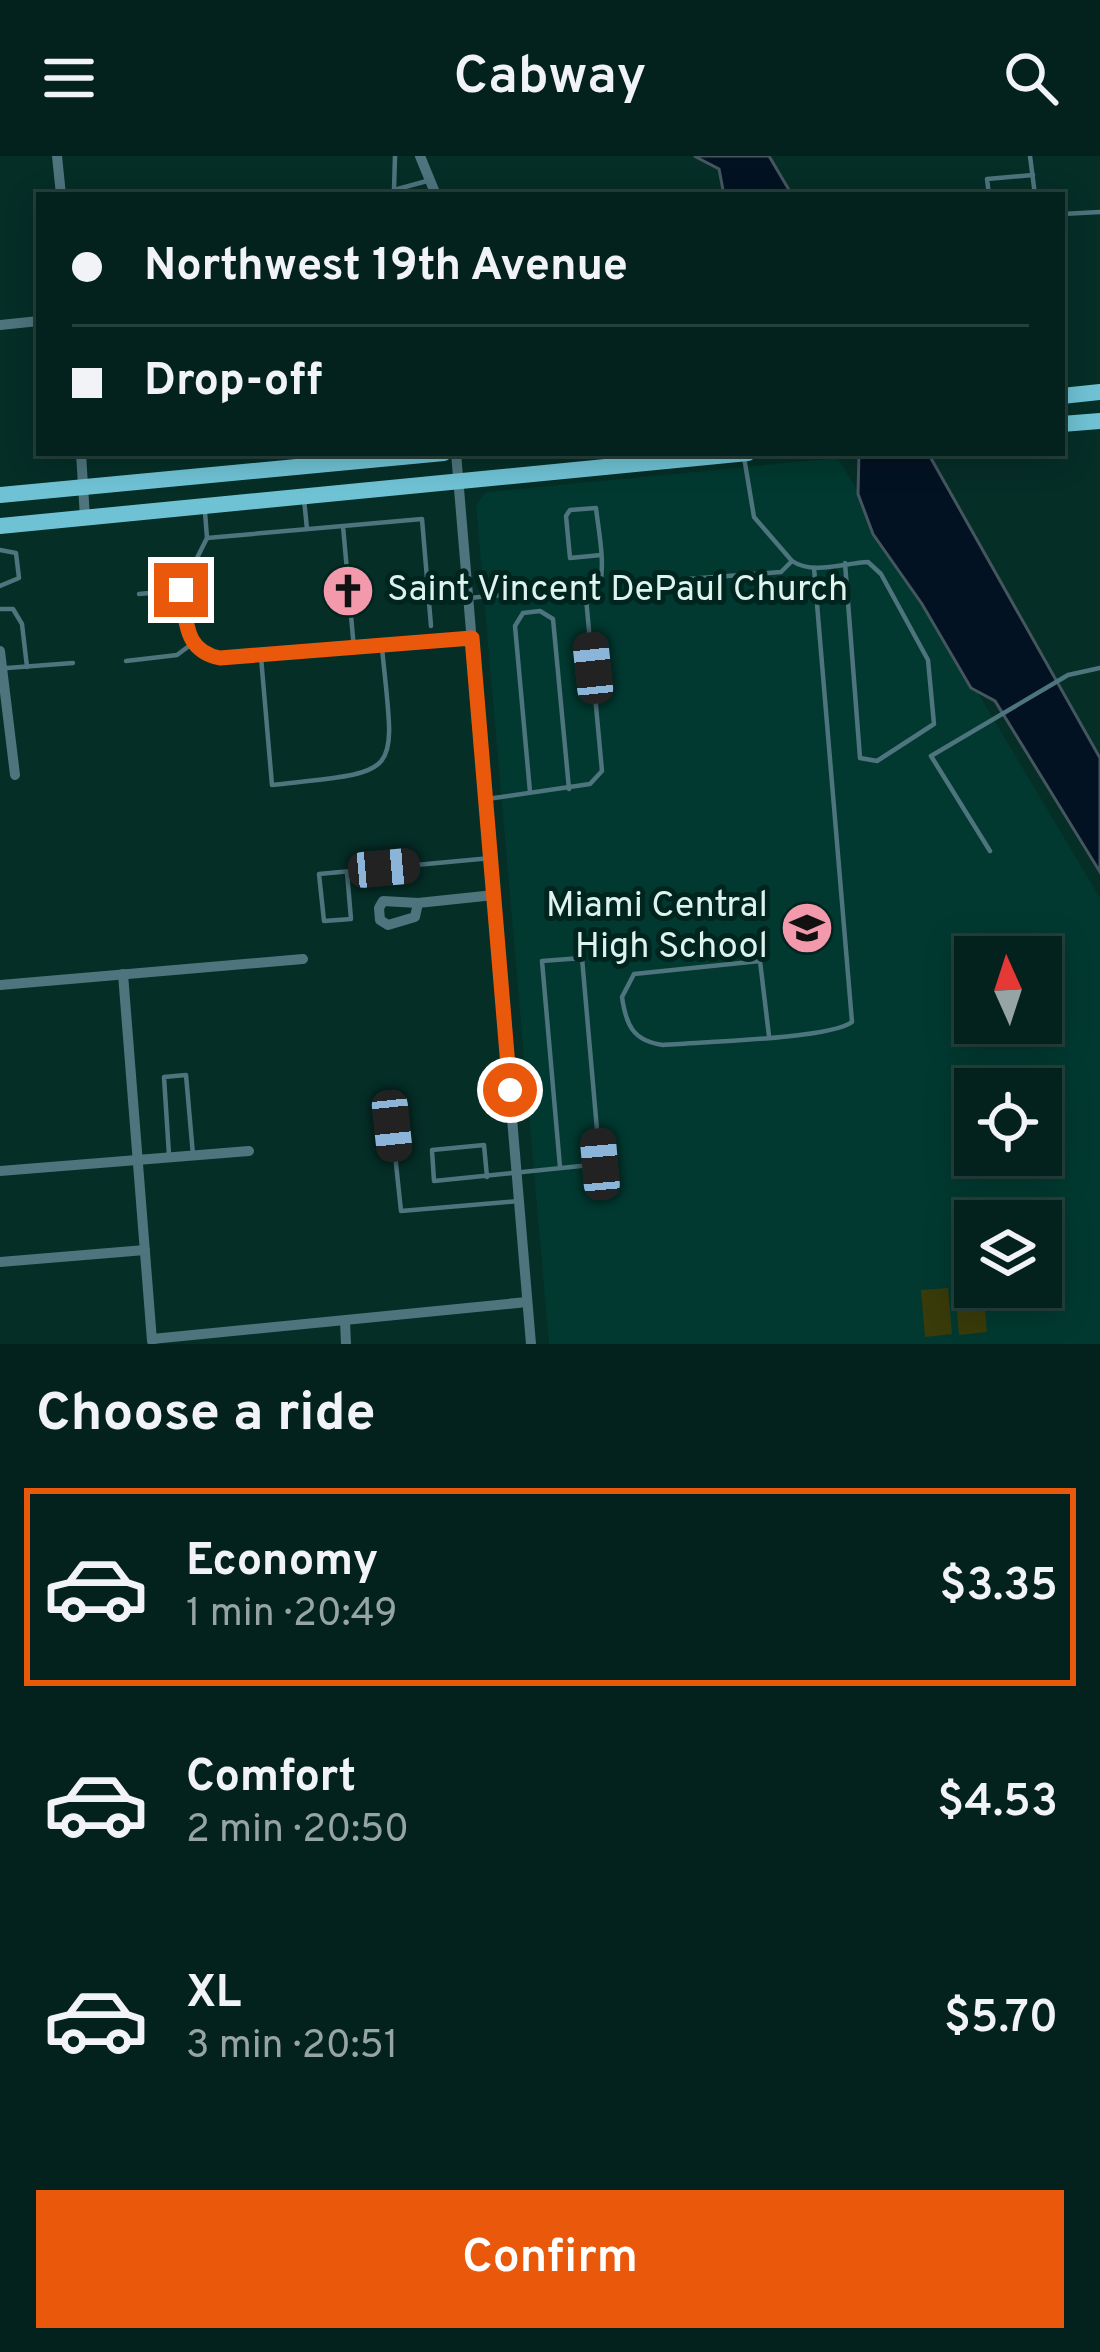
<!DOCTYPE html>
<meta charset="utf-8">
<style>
:root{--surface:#04221d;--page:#0d2a26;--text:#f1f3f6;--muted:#97a4a4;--line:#253f3b;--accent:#ea580c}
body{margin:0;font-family:Overpass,sans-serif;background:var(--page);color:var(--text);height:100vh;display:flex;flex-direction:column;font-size:45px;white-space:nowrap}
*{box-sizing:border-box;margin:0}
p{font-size:39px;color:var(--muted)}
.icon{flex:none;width:66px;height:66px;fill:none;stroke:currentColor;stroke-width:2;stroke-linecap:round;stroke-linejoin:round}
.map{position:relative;height:1188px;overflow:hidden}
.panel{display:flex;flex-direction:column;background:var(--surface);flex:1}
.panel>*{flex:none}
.top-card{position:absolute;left:36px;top:36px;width:1029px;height:264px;border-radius:0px;box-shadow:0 6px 30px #0003,0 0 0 3px var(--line);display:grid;align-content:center;height:264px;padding:0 36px;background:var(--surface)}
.needle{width:78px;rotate:357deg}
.tools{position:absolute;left:954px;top:780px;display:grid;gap:24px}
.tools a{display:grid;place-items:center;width:108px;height:108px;border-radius:0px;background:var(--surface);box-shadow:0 6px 30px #0003,0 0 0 3px var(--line);font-size:60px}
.end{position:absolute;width:54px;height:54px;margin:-27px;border:15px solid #ea580c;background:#fff;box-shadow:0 0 0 6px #fff}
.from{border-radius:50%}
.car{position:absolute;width:36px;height:72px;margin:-36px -18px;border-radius:15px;box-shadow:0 0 9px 3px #0007;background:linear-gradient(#222 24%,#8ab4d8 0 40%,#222 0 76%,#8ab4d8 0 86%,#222 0)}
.top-card b{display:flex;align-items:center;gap:42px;height:114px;font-size:45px}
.top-card b+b{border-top:3px solid var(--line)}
.top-card i{width:30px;height:30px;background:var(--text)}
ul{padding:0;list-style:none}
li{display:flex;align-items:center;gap:36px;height:198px;margin:0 24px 18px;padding:0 12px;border:6px solid transparent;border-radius:0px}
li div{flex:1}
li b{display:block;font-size:45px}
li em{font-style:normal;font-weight:600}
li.on{border-color:var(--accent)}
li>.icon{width:108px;height:108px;stroke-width:1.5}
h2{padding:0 36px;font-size:54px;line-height:144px}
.button{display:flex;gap:24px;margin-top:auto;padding:24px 36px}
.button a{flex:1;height:138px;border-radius:0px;background:var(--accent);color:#fff;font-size:48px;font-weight:600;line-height:138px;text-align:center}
header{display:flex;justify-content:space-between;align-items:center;height:156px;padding:0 36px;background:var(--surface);font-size:54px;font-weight:600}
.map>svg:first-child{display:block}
</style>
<header><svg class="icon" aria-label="menu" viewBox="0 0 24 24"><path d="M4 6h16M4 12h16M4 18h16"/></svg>Cabway<svg class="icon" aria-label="search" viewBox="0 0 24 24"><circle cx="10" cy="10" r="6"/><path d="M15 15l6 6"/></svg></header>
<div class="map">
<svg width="1100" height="1188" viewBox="0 0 1100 1188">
<rect width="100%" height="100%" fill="#052e27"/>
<path fill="#013930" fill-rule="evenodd" d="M 838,302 L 1100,742 L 1100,1188 L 549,1188 L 476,349 L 486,336 ZM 975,801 L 1041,801 L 1041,867 L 975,867 ZM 975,933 L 1041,933 L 1041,999 L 975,999 ZM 975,1065 L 1041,1065 L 1041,1131 L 975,1131 Z"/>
<g fill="#3a3b0a">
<path d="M 983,1131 L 987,1176 L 959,1179 L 955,1132 Z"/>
<path d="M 948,1132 L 952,1178 L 925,1181 L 921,1134 Z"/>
</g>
<g fill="#031222" stroke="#45565f" stroke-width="3">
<path d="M 694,0 L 769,0 L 792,39 L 724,39 L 719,13 Z"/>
<path d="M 859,297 L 928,297 L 1100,602 L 1100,716 L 995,545 L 971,532 L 922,448 L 873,378 L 858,338 Z"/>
</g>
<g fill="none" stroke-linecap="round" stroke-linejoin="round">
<g stroke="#4e747d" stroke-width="4.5">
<path d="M 395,0 L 394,34 L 427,25"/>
<path d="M 1030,0 L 1035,39"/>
<path d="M 989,39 L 987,23 L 1033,19"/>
<path d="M 1062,58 L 1100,56"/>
<path d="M 304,343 L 307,373"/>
<path d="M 205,356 L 207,382 L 343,370"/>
<path d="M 207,382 L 181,434 L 189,476 L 202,499 L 261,501 L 467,483"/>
<path d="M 0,394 L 16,397 L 19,422 L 0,430"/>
<path d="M 792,405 C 813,419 844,407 868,406 L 881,418 L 928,504 L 934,568 L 877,605 L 860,602 L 845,407"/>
<path d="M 674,424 L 781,416 L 792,405 L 754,361 L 744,301"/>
<path d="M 139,438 L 181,434"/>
<path d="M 469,442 L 600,430 C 605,405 599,378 596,352 L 570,354 L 566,360 L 570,402 L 601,399"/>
<path d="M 0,453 L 13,453 L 22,468 L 27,511"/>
<path d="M 354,493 L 343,370 L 422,363 L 431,470"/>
<path d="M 261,501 L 272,629 C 405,614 395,624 382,492"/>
<path d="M 126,505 L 177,499 L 193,487"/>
<path d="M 7,512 L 73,507"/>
<path d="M 530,636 L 515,470 L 523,457 L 540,455 L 553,463 L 569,633"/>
<path d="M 487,643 L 590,628 L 602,615 L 585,431"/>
<path d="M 990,695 L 931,600 L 1068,519 L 1100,512"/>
<path d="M 347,716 L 351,763 L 324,765 L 319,718 L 491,702"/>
<path d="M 769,880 L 760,805 L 634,818 L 622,841 C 626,869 633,885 663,889 C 699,886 830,883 852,866 L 814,412"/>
<path d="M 392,970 L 401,1055 L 519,1045"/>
<path d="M 169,999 L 164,921 L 186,919 L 193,999"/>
<path d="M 487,1021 L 484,989 L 432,994 L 434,1025 L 600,1008 L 582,802 L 542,805 L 560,1011"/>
</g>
<g stroke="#4e747d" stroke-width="10">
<path d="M 57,0 L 61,39"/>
<path d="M 420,0 L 436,39"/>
<path d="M 0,169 L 39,165"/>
<path d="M 81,297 L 85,362"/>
<path d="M 456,297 L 531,1188"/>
<path d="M 0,495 L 15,619"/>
<path d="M 418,747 L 415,761 L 388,769 L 380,764 L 379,752 L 383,745 L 418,747 L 494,739"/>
<path d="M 123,818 L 152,1185"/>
<path d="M 0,829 L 303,803"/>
<path d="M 0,1015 L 249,995"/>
<path d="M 0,1106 L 145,1094"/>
<path d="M 345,1165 L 346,1188"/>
<path d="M 152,1183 L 527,1146"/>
</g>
<g stroke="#6fc2d4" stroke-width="16">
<path d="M 1062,240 L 1100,236"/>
<path d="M 1062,268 L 1100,265"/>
<path d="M 0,339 L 444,297"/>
<path d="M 0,370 L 748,297"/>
</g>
</g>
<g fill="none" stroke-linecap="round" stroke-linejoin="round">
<path stroke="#ea580c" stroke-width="15" d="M 181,434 C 187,466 184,495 220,502 L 472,482 L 510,934"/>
</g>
<defs>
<g id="church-disc" transform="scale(2.7)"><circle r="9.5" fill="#f29aac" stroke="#00241e"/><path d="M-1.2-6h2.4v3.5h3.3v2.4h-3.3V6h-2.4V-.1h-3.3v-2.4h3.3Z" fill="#111"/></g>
<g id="school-disc" transform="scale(2.7)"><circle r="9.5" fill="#f29aac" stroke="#00241e"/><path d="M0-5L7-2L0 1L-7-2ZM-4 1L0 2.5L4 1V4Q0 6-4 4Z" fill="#111"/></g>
</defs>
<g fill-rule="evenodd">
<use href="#church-disc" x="348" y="435"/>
<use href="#school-disc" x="807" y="772"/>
</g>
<g text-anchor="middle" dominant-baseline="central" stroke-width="10" stroke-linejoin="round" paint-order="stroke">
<g font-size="36" fill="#def3ee" stroke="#00241e" text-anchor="start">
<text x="387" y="435">Saint Vincent DePaul Church</text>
<text x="768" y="751" text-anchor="end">Miami Central<tspan x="768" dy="41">High School</tspan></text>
</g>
</g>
</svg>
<div class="tools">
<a><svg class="needle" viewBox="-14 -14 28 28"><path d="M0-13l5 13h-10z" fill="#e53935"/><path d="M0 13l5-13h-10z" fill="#97a4a4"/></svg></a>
<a><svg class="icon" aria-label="locate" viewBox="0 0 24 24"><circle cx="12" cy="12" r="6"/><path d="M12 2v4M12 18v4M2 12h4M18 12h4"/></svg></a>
<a><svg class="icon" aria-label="layers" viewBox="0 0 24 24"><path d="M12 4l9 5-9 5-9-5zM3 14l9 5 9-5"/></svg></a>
</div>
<i class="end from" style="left:510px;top:934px"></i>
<i class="end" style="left:181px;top:434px"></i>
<i class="car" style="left:593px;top:512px;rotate:354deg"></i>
<i class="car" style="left:384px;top:712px;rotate:85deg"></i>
<i class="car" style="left:392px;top:970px;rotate:174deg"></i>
<i class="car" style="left:600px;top:1008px;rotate:355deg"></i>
<div class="top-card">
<b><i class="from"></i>Northwest 19th Avenue</b>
<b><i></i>Drop-off</b>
</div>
</div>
<section class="panel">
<h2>Choose a ride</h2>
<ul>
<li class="on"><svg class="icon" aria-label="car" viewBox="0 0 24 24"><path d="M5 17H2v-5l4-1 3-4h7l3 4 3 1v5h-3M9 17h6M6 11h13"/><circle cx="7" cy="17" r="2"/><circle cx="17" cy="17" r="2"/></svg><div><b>Economy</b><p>1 min · 20:49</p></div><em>$3.35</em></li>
<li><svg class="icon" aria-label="car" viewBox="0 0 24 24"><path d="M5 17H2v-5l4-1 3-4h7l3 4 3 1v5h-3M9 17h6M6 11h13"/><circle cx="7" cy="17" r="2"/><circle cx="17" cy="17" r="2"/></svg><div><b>Comfort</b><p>2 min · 20:50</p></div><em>$4.53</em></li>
<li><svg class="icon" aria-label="car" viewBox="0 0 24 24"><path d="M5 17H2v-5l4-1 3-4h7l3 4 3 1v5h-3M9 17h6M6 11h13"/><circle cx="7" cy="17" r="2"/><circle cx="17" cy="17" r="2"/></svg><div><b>XL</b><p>3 min · 20:51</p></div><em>$5.70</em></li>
</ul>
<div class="button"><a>Confirm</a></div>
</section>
